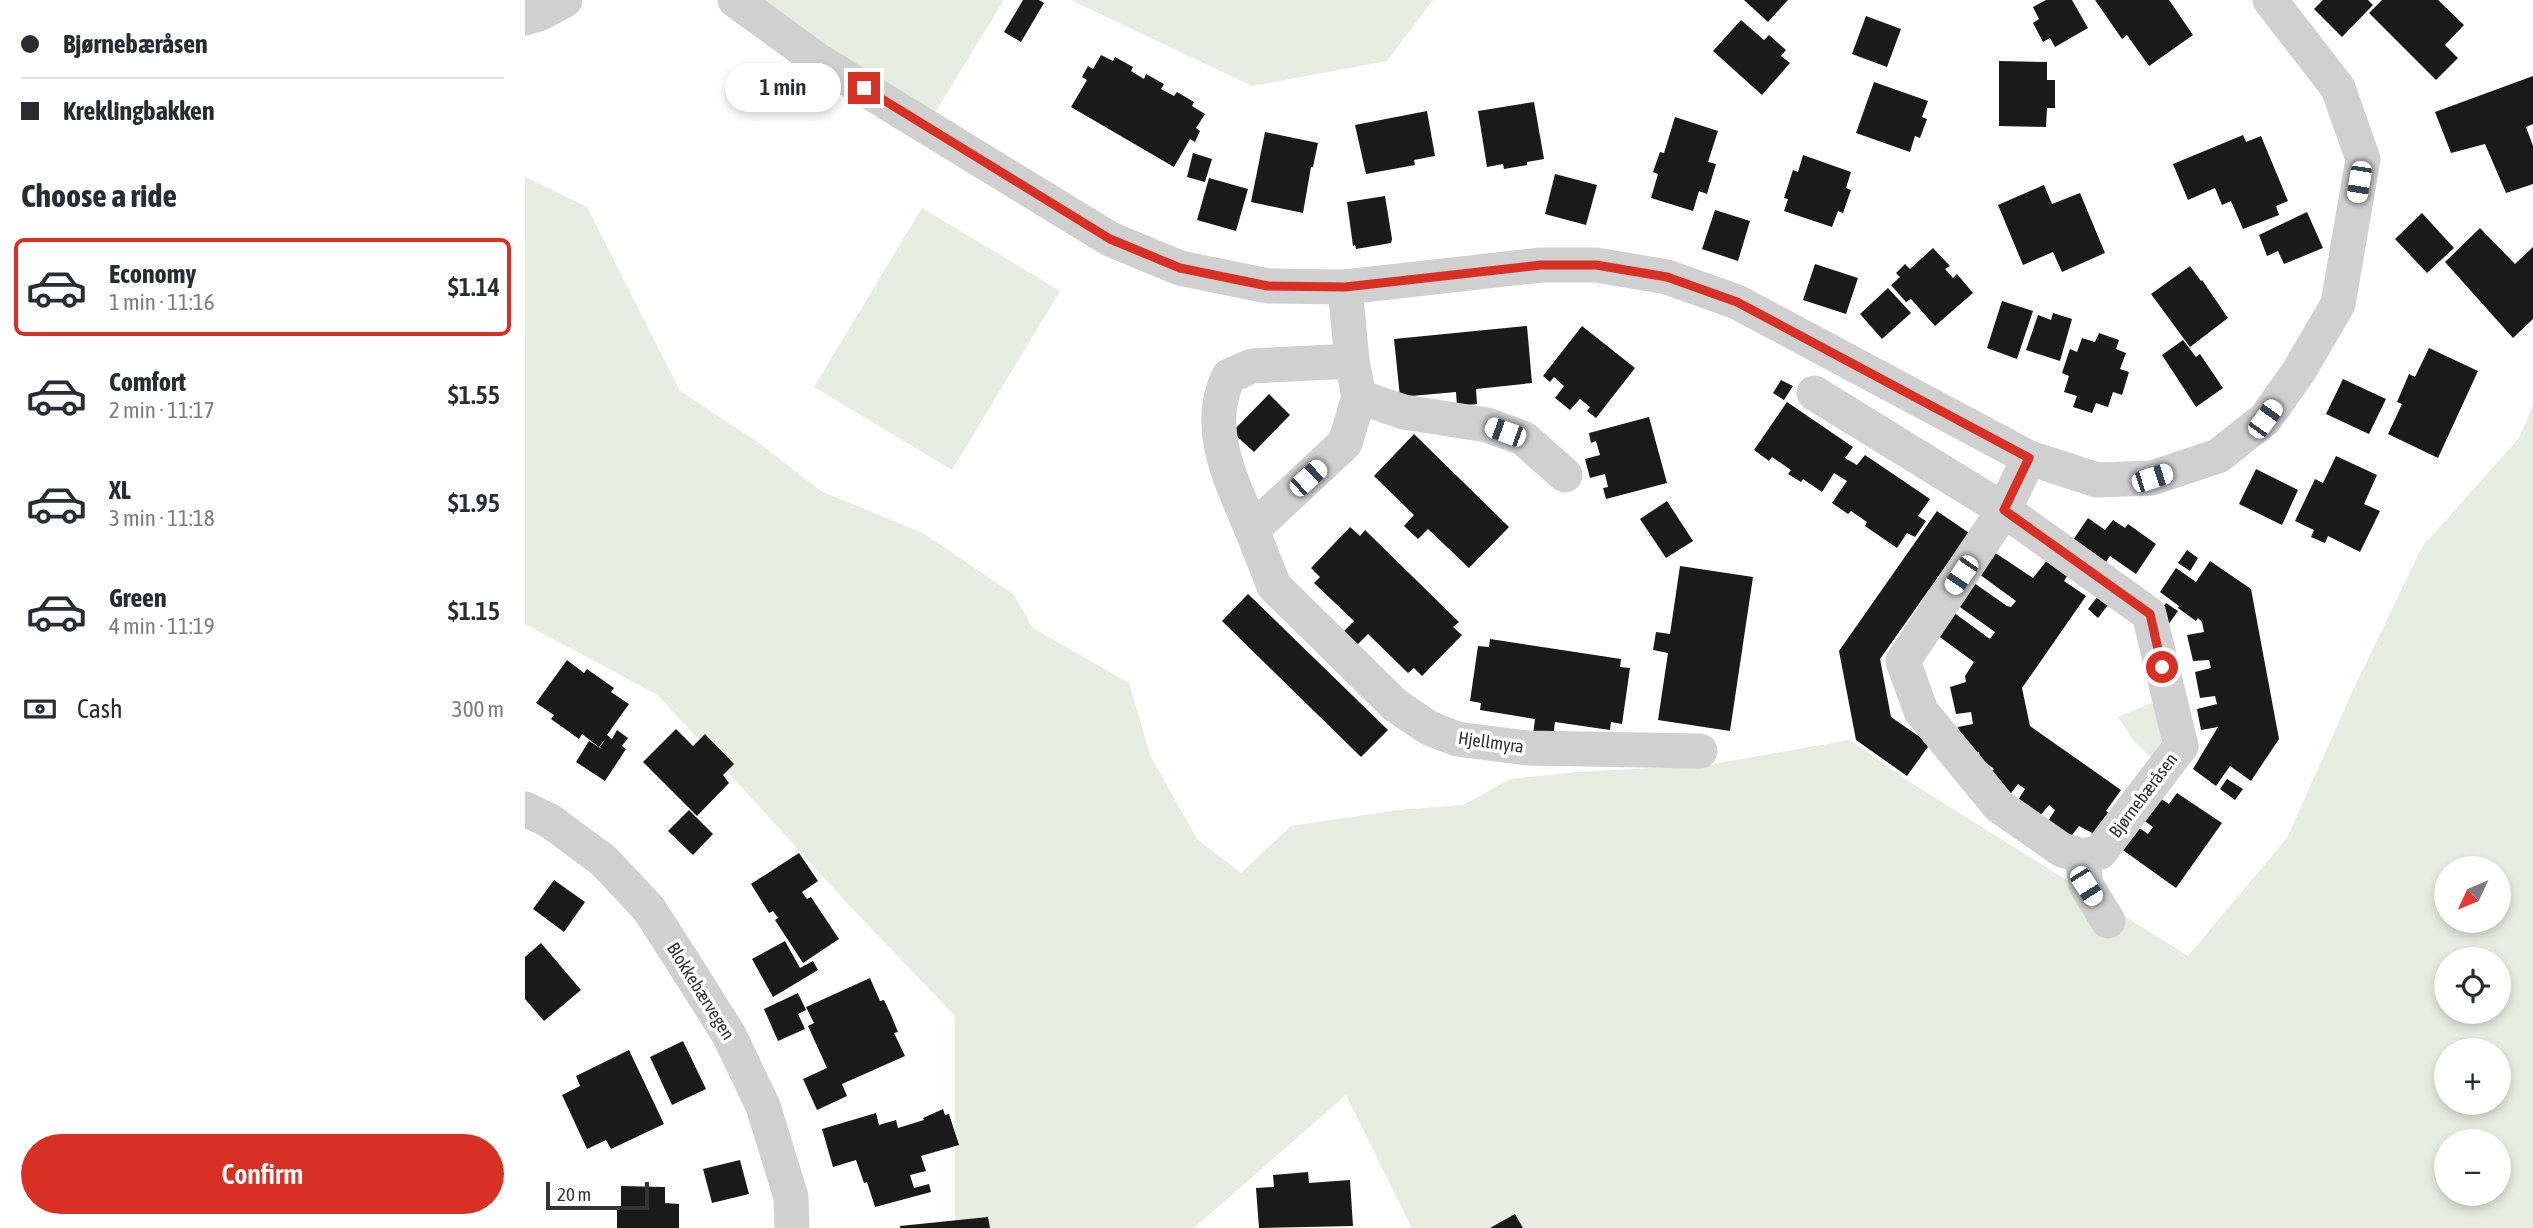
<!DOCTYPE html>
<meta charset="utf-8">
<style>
:root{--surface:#fff;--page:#f7f7f7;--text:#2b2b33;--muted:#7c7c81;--line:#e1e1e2;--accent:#d93025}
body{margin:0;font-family:"Asap Condensed",sans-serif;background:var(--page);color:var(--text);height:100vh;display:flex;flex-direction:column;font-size:26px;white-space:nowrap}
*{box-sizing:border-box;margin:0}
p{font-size:23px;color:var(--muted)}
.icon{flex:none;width:38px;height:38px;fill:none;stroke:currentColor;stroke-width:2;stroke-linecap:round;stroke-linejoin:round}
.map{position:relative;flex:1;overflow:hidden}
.side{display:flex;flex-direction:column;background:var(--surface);width:525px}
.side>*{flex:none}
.banner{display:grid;align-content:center;height:154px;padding:0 21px;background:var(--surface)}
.needle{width:46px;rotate:226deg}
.fabs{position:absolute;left:1909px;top:856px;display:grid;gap:14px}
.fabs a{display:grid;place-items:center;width:77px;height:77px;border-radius:50%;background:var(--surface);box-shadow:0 4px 10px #0003;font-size:35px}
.scale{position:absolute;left:21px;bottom:18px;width:103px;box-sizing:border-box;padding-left:7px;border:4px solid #333;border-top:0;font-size:19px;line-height:24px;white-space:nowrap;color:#333;-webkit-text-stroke:5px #fff;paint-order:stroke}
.end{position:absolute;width:32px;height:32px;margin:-16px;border:9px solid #d93025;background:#fff;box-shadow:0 0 0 4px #fff}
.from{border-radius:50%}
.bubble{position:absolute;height:49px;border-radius:24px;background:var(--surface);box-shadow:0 4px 10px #0003;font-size:23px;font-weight:600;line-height:49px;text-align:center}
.car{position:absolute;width:21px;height:42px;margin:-21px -10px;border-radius:9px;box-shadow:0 0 5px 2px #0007;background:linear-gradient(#fff 24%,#345 0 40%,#fff 0 76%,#345 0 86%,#fff 0)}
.banner b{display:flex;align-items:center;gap:24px;height:66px;font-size:26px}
.banner b+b{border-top:2px solid var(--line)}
.banner i{width:18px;height:18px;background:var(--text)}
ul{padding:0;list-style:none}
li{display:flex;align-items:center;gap:21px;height:98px;margin:0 14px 10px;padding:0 7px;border:4px solid transparent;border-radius:10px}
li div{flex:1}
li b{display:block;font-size:26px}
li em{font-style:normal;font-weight:600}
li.active{border-color:var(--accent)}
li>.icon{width:63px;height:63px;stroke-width:1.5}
h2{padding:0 21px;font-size:32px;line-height:84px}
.pay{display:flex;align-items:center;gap:18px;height:77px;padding:0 21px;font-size:26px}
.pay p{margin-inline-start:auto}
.primary-button{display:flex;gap:14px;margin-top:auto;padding:14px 21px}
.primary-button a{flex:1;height:80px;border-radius:42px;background:var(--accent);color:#fff;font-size:28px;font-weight:600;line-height:80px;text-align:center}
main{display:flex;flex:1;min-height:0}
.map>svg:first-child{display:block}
</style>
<main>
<section class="side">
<div class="banner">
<b><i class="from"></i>Bjørnebæråsen</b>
<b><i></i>Kreklingbakken</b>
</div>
<h2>Choose a ride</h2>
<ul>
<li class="active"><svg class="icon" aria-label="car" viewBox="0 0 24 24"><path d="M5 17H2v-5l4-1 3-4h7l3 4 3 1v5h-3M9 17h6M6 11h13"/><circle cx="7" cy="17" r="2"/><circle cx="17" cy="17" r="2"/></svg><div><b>Economy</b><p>1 min · 11:16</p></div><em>$1.14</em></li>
<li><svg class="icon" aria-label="car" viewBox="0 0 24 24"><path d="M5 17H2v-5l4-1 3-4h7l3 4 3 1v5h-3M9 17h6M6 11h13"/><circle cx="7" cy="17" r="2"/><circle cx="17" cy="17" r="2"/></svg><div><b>Comfort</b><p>2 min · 11:17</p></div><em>$1.55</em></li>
<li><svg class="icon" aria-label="car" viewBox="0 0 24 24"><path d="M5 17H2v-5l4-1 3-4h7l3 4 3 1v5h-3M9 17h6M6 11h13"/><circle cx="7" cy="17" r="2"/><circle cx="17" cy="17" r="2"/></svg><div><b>XL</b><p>3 min · 11:18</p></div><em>$1.95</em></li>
<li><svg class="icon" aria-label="car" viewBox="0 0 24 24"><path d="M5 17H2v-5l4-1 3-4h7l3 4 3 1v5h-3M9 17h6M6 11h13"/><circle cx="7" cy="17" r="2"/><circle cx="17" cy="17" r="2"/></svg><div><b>Green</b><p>4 min · 11:19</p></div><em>$1.15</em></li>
</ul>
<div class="pay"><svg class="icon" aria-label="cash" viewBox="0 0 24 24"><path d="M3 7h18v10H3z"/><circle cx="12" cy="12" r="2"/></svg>Cash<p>300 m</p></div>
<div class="primary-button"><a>Confirm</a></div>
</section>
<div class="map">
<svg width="2008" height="1228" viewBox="0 0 2008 1228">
<rect width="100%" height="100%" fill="#fff"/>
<g fill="#e6ecdf" fill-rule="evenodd">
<path d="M 236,0 L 479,0 L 409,114 L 317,55 Z"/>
<path d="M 546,0 L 908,0 L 862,61 L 727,86 Z"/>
<path d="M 0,177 L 62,207 L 155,391 L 231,441 L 296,491 L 398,533 L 488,594 L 508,628 L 604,683 L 625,755 L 672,839 L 716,873 L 766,826 L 873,810 L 938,805 L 985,779 L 1053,772 L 1182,765 L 1325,740 L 1380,779 L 1663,956 L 1762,838 L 1830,686 L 1897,547 L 1994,438 L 2008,406 L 2008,1228 L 887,1228 L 821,1095 L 669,1228 L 430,1228 L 430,1016 L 320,901 L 133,695 L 0,624 ZM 1922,868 L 1974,868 L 1974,920 L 1922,920 ZM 1922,959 L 1974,959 L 1974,1012 L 1922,1012 ZM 1922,1050 L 1974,1050 L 1974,1102 L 1922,1102 ZM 1922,1141 L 1974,1141 L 1974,1194 L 1922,1194 Z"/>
<path d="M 397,208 L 535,291 L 427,470 L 289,387 Z"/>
<path d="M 1636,699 L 1637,738 L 1630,757 L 1625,757 L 1609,741 L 1593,717 Z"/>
</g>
<g fill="#1a1a1a">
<path d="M 498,0 L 514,0 L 519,3 L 496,42 L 479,32 Z"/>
<path d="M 1219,0 L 1263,0 L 1243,22 Z"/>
<path d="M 1521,0 L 1547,0 L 1563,28 L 1530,47 L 1525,38 L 1518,42 L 1508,23 L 1514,19 L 1508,7 Z"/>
<path d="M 1570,0 L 1644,0 L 1668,35 L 1624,66 L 1602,35 L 1597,39 Z"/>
<path d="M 1798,0 L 1843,0 L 1848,5 L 1817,37 L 1789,9 Z"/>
<path d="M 1857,0 L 1913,0 L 1939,25 L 1920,45 L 1933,58 L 1911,80 L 1844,13 Z"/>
<path d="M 1341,16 L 1376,29 L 1362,67 L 1327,54 Z"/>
<path d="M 1216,20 L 1239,40 L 1244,35 L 1261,50 L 1256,56 L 1265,63 L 1237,95 L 1188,51 Z"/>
<path d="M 576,55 L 588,61 L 590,57 L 608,67 L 606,71 L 619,79 L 621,74 L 639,84 L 636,89 L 649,96 L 652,92 L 669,102 L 667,106 L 680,114 L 671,128 L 675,131 L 670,142 L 665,139 L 649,167 L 546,107 L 562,80 L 557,77 L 563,66 L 568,69 Z"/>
<path d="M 1474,61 L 1522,62 L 1522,80 L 1530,80 L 1530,108 L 1522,108 L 1521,127 L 1474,126 Z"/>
<path d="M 2008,76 L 2008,124 L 2001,127 L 2008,146 L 2008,184 L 1981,193 L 1960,144 L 1926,153 L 1910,112 Z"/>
<path d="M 1349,82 L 1403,101 L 1397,117 L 1402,119 L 1395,138 L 1390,136 L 1385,152 L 1331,133 Z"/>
<path d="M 1009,102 L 1019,159 L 1002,162 L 1002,165 L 979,169 L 978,164 L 962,167 L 953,111 Z"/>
<path d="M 902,111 L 910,156 L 889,160 L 890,165 L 841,174 L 830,125 Z"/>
<path d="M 1150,117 L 1193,131 L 1183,162 L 1191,164 L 1182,194 L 1174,191 L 1168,211 L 1126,198 L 1133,174 L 1128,172 L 1135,152 L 1139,153 Z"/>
<path d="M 740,132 L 793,143 L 788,167 L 786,167 L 778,213 L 726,202 Z"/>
<path d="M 1718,135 L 1721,142 L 1736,136 L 1763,201 L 1751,206 L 1754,215 L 1718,229 L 1706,201 L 1697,205 L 1690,188 L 1663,200 L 1648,164 Z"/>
<path d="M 668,153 L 687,159 L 680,182 L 662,177 Z"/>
<path d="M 1278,155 L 1326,172 L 1321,188 L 1326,190 L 1318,213 L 1313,211 L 1307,227 L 1259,211 L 1263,199 L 1259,198 L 1268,170 L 1273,172 Z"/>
<path d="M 1030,174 L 1072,185 L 1061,225 L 1020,214 Z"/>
<path d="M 684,178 L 723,189 L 711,231 L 672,220 Z"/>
<path d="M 1519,185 L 1527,204 L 1555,193 L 1580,253 L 1537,272 L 1528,252 L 1498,265 L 1473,205 Z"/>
<path d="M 860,196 L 867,239 L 866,243 L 831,249 L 830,245 L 828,246 L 822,202 Z"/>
<path d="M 1190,210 L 1225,221 L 1213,261 L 1177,249 Z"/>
<path d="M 1782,212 L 1798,248 L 1759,264 L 1753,251 L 1742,256 L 1734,235 Z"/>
<path d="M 1897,213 L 1929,248 L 1902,273 L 1870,239 Z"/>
<path d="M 1955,228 L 1990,264 L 2008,247 L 2008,319 L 1988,338 L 1920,262 Z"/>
<path d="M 1408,248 L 1425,266 L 1420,269 L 1428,278 L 1432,274 L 1448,293 L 1410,326 L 1386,299 L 1381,302 L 1366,285 L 1375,277 L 1371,273 L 1380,264 L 1385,269 Z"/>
<path d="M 1290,264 L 1333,278 L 1321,314 L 1278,300 Z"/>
<path d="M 1665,266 L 1676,281 L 1677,280 L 1703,318 L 1665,347 L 1626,294 Z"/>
<path d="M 1363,288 L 1386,313 L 1357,339 L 1335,314 Z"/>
<path d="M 1477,301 L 1508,311 L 1492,359 L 1462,348 Z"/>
<path d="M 1528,313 L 1547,319 L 1535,361 L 1501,350 L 1513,315 L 1526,320 Z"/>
<path d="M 1002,326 L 1007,383 L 951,389 L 952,404 L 932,406 L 931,392 L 875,397 L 869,339 Z"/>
<path d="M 1057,326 L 1110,368 L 1071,418 L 1062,411 L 1065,407 L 1055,399 L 1045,410 L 1030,398 L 1039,386 L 1029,377 L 1025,382 L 1018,376 Z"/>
<path d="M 1574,333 L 1594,340 L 1591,349 L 1601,353 L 1595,369 L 1604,372 L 1597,395 L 1588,392 L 1583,407 L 1571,403 L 1567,413 L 1548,407 L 1552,396 L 1539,392 L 1544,376 L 1537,373 L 1545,349 L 1552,352 L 1557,338 L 1570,342 Z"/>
<path d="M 1658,340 L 1671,357 L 1675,354 L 1698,388 L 1671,407 L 1637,355 Z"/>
<path d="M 1904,348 L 1953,371 L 1913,458 L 1863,434 L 1877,404 L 1872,402 L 1884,374 L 1890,377 Z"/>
<path d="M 1818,379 L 1861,399 L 1844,434 L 1801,414 Z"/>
<path d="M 1256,380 L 1268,386 L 1259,400 L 1248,393 Z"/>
<path d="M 744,394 L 765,415 L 729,452 L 707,432 Z"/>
<path d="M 1262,402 L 1328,447 L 1320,458 L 1332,465 L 1340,455 L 1405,499 L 1393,516 L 1401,521 L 1390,537 L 1382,533 L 1372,548 L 1340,526 L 1342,522 L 1326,511 L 1323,514 L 1307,503 L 1322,481 L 1309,473 L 1297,492 L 1278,479 L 1276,482 L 1263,474 L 1266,470 L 1247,457 L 1244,461 L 1229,450 Z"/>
<path d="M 1124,417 L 1142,483 L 1081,499 L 1078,488 L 1083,487 L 1080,474 L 1065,478 L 1060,459 L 1075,455 L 1071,441 L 1066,443 L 1064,433 Z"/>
<path d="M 889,434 L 984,527 L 944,568 L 903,529 L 893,539 L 879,526 L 889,515 L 849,476 Z"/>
<path d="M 1811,456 L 1852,475 L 1839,504 L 1855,511 L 1835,552 L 1803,536 L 1800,543 L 1786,537 L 1789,530 L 1770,521 L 1790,479 L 1798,483 Z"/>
<path d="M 1731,469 L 1773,490 L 1757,525 L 1714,504 Z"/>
<path d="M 1142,501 L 1168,541 L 1141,558 L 1115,519 Z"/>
<path d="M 1412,511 L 1444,533 L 1355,659 L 1366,717 L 1405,744 L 1382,776 L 1331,740 L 1314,651 Z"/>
<path d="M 1563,518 L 1580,530 L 1588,520 L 1600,528 L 1603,524 L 1631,544 L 1611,574 L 1585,556 L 1581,562 L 1548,540 Z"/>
<path d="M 825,527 L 835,536 L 840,530 L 934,622 L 928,627 L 937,635 L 897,676 L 889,668 L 883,673 L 843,634 L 832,645 L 818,632 L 829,621 L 789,583 L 795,577 L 786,568 Z"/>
<path d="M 1662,550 L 1673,558 L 1665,571 L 1653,563 Z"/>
<path d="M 1469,552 L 1508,578 L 1523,559 L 1544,573 L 1539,581 L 1561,596 L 1497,688 L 1505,726 L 1596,790 L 1581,811 L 1589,817 L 1575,837 L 1554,826 L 1544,839 L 1522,823 L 1530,810 L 1524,805 L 1514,817 L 1491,803 L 1500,789 L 1493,784 L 1483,797 L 1466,772 L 1469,769 L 1455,758 L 1454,752 L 1438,754 L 1433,727 L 1448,724 L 1446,712 L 1431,714 L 1425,687 L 1441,682 L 1440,676 L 1449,662 L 1412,635 L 1428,612 L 1465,639 L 1470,632 L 1432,605 L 1449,583 L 1482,606 L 1486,607 L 1491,601 L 1454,574 Z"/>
<path d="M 1685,561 L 1726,589 L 1754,739 L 1726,781 L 1705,766 L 1691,786 L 1668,769 L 1693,727 L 1676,730 L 1672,709 L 1692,704 L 1690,696 L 1675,698 L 1670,672 L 1686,668 L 1684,660 L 1668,661 L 1662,635 L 1679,632 L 1677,622 L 1673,618 L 1671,621 L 1653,608 L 1654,606 L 1635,592 L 1651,568 L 1671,582 Z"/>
<path d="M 1155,566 L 1228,577 L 1205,731 L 1133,720 L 1143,653 L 1128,650 L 1131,632 L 1145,634 Z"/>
<path d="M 723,594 L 863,730 L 836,757 L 697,621 Z"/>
<path d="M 1573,596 L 1583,605 L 1573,618 L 1563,609 Z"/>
<path d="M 1641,603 L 1653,611 L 1643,625 L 1631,617 Z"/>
<path d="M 965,639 L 1096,659 L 1095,667 L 1105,668 L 1097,724 L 1086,722 L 1085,730 L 1030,722 L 1028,737 L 1008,734 L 1010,719 L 955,710 L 956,703 L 945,701 L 953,646 L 964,647 Z"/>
<path d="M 42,660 L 59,673 L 62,669 L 89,688 L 86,692 L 104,704 L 82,735 L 87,739 L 92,730 L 103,738 L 97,746 L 101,749 L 80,781 L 51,762 L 64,741 L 77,749 L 75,747 L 81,738 L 74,747 L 57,734 L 54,739 L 26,719 L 29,715 L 11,703 Z"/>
<path d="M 151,729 L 168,746 L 180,734 L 209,764 L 198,775 L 204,783 L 172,816 L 118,762 Z"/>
<path d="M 1702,779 L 1718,789 L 1710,800 L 1695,789 Z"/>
<path d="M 1652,793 L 1697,823 L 1651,888 L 1595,848 L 1610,825 L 1623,834 L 1628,827 L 1614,817 L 1630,795 L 1644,804 Z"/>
<path d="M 164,810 L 188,834 L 168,855 L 143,831 Z"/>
<path d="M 274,853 L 293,881 L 277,892 L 282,899 L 286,897 L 314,939 L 278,963 L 250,920 L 253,918 L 248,911 L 244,913 L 226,884 Z"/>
<path d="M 29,880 L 60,902 L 39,932 L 8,909 Z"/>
<path d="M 260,941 L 275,968 L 288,961 L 293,970 L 248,997 L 227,959 Z"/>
<path d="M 16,943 L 56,990 L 19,1021 L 0,999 L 0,957 Z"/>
<path d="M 345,978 L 355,1001 L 359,1000 L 366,1015 L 373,1032 L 369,1033 L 380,1056 L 317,1084 L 322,1096 L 292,1110 L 278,1079 L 302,1068 L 283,1026 L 289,1023 L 281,1007 Z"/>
<path d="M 273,993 L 281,1010 L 273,1014 L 280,1029 L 253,1041 L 239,1009 Z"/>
<path d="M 158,1041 L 181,1089 L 147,1105 L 125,1057 Z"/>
<path d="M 104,1050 L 139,1124 L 86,1149 L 81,1140 L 62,1149 L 37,1095 L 55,1086 L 51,1076 Z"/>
<path d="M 418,1109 L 420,1115 L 424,1114 L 434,1145 L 396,1156 L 401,1171 L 385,1175 L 389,1188 L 404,1184 L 406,1192 L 350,1207 L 342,1182 L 339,1183 L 331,1160 L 308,1167 L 297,1129 L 351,1113 L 354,1125 L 371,1120 L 373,1128 L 399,1120 L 398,1118 Z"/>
<path d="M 215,1160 L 224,1194 L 187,1203 L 178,1169 Z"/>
<path d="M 783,1172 L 784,1183 L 825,1180 L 828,1226 L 734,1228 L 731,1188 L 749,1187 L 748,1175 Z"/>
<path d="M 96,1186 L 140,1187 L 140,1203 L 154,1204 L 154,1228 L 92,1228 L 92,1210 L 96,1210 Z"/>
<path d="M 990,1214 L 998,1228 L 965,1228 Z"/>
<path d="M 463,1217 L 465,1228 L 375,1228 L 375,1226 Z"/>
</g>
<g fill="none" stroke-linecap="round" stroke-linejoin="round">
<g stroke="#d0d0d0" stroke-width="35">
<path d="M 210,0 L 294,61 L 585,239 L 655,268 L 743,286 L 820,287 L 1016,265 L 1071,265 L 1142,277 L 1212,302 L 1504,458 L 1572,480 L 1627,478 L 1693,456 L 1740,419 L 1774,371 L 1813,304 L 1838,159 L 1813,88 L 1745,0"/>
<path d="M 0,18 L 14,14 L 40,0"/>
<path d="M 820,287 L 827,361 L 834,397 L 820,443 L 727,530 L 749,586 L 870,705 L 904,728 L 932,739 L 1002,748 L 1175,751"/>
<path d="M 1289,393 L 1479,510 L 1624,614 L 1656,746 L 1575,852 L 1557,856 L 1537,850 L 1474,806 L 1396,711 L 1378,661 L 1479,510 L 1504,458"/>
<path d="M 834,397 L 879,412 L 962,425 L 998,438 L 1040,475"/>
<path d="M 727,530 C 707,482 678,427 704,376 L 727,366 L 827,361"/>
<path d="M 0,809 L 25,821 L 79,861 L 124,909 L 160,965 L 204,1035 L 238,1106 L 266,1197 L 267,1228"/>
<path d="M 1557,856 L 1561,885 L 1583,921"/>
</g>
</g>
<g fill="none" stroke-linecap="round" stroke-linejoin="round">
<path stroke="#d93025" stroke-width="9" d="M 339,88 L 585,239 L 655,268 L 743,286 L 820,287 L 1016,265 L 1071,265 L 1142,277 L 1212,302 L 1504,458 L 1479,510 L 1625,614 L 1637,667"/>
</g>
<g text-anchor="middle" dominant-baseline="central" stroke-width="7" stroke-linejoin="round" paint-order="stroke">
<g font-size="18" fill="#333" stroke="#fff">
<text transform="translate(966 742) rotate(8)">Hjellmyra</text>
<text transform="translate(1618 795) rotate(-53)">Bjørnebæråsen</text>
<text transform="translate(176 991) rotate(58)">Blokkebærvegen</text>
</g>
</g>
</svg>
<div class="fabs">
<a><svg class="needle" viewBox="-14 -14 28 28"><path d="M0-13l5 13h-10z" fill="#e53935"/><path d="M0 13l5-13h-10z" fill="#7c7c81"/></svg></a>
<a><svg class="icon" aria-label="locate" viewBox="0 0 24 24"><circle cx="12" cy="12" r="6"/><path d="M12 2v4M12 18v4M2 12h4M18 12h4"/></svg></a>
<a>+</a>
<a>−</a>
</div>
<div class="scale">20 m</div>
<i class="end from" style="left:1637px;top:667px"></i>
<i class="end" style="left:339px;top:88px"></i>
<div class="bubble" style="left:200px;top:63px;width:116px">1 min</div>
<i class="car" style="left:1834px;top:182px;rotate:189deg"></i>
<i class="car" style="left:1740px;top:419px;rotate:36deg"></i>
<i class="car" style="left:980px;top:432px;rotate:290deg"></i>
<i class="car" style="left:783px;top:478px;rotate:47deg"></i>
<i class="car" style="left:1627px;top:478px;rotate:72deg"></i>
<i class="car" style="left:1436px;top:575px;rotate:214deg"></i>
<i class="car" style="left:1561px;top:886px;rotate:148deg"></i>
</div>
</main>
